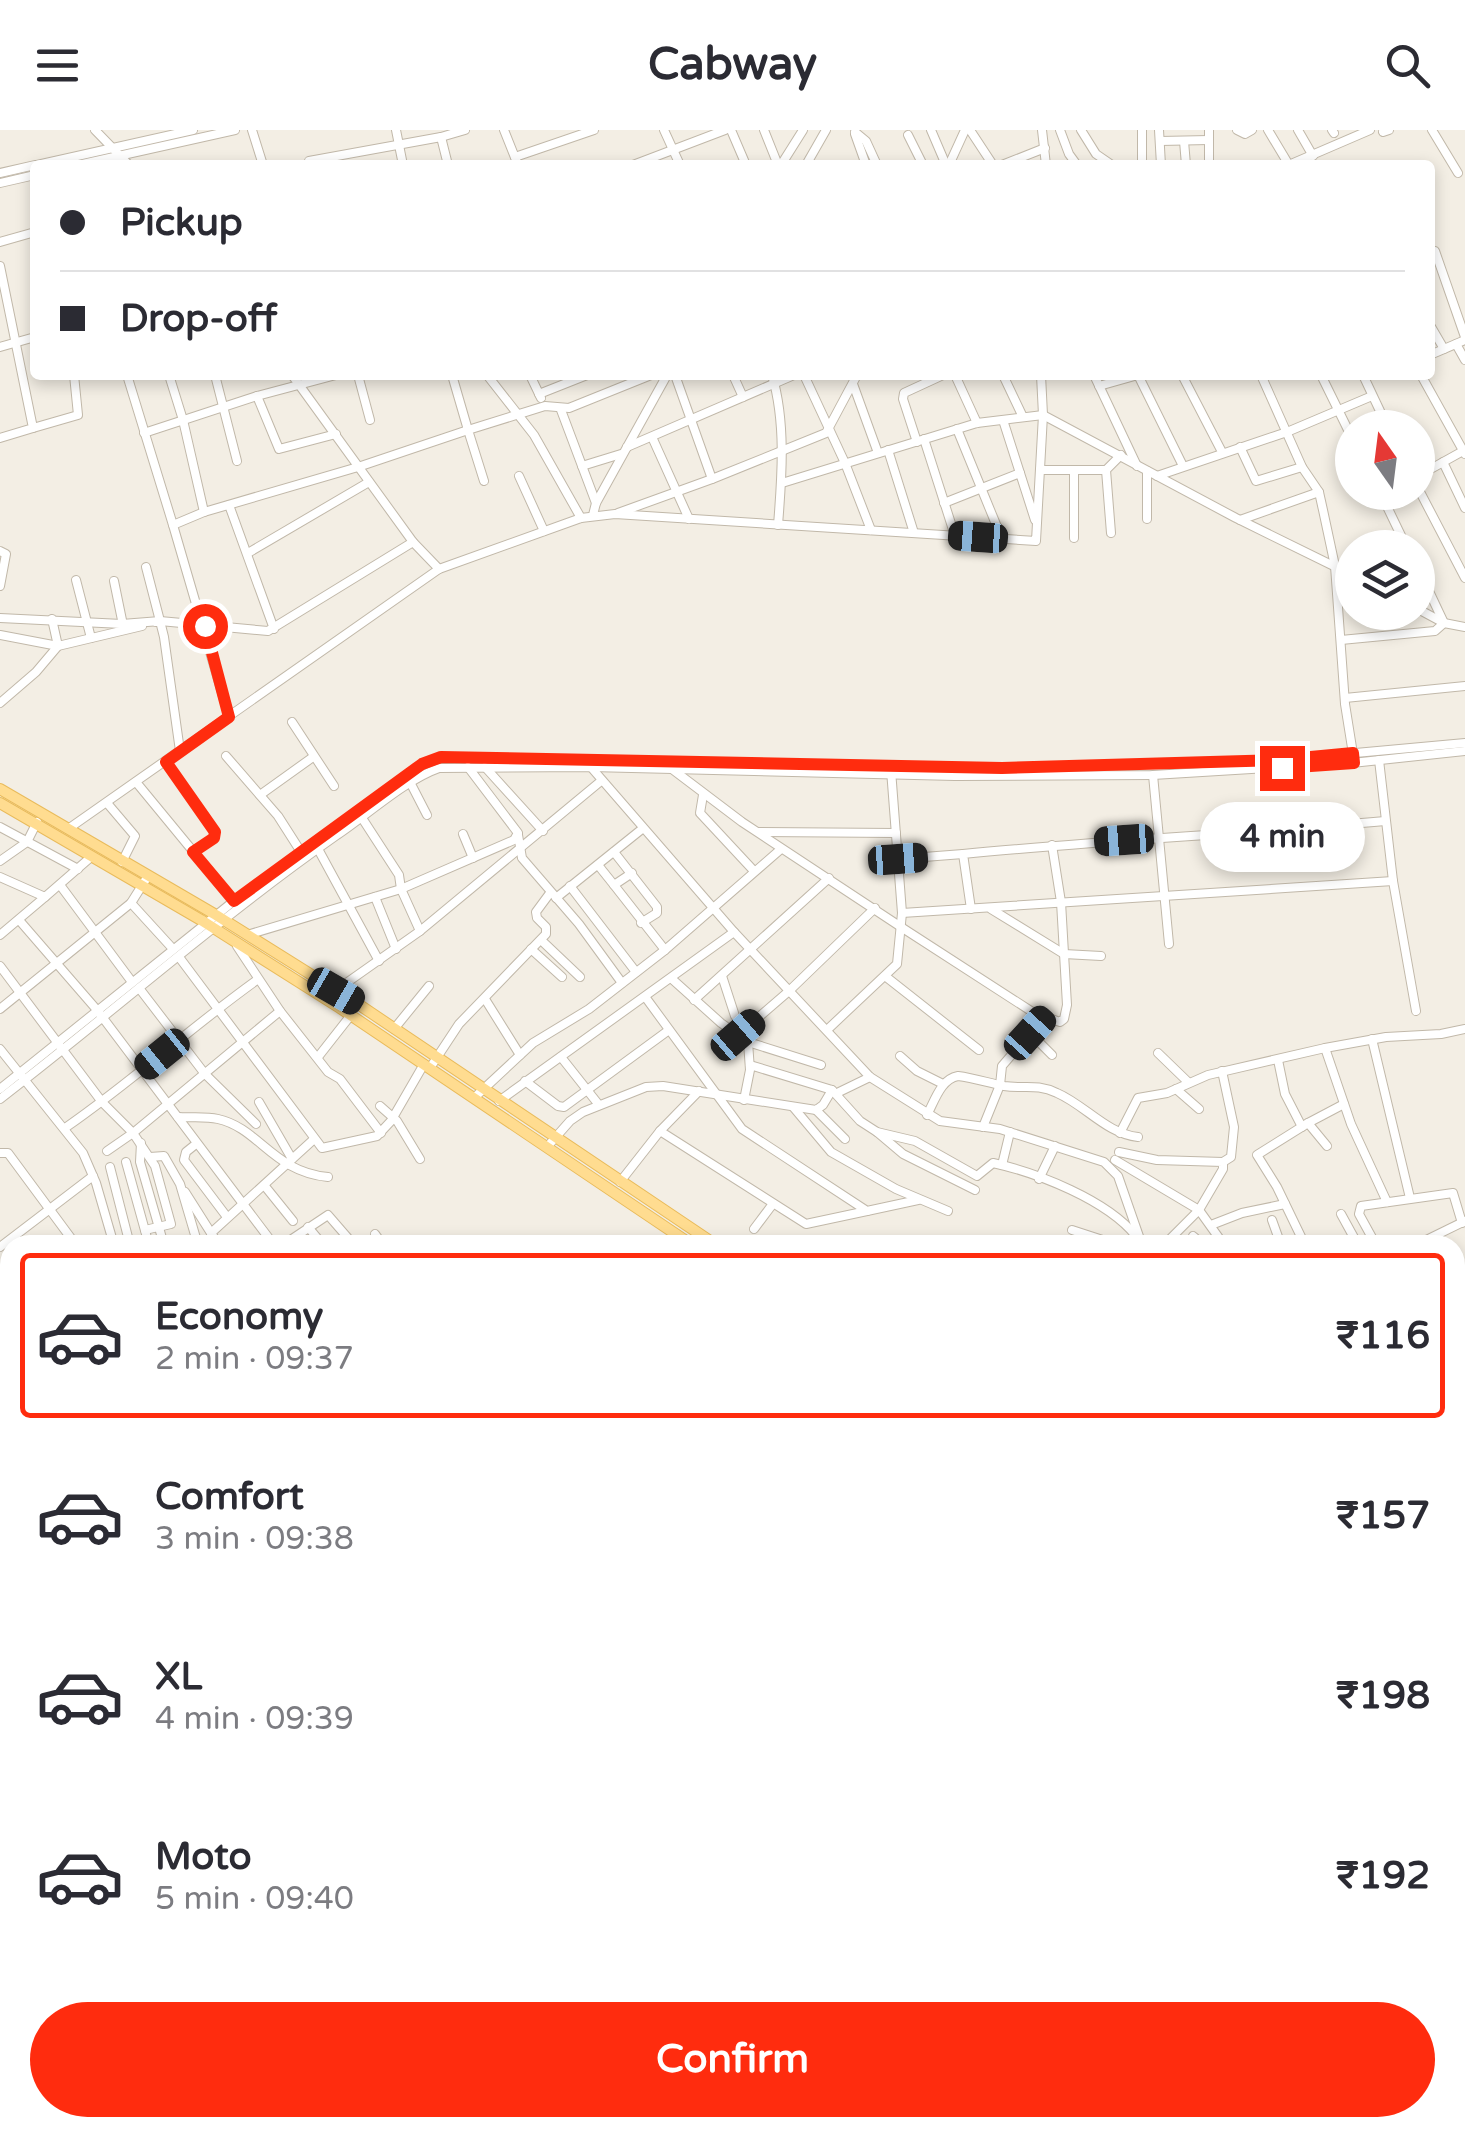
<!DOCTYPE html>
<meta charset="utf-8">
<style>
:root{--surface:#fff;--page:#f7f7f7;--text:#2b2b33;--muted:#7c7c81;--line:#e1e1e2;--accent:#ff2c0e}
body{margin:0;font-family:"Varela Round",sans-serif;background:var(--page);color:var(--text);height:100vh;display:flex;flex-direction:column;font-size:38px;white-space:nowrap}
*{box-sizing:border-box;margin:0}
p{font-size:32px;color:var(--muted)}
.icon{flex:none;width:55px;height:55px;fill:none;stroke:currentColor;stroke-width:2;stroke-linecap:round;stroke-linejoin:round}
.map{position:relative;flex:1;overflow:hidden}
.details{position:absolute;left:0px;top:1105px;width:1465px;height:902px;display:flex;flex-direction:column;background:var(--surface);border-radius:30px 30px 0 0;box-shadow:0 5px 15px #0003}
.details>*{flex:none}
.guide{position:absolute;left:30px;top:30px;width:1405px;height:220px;border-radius:10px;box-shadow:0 5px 15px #0003;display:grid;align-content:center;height:220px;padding:0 30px;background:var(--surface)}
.needle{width:65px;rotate:346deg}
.tools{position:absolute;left:1335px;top:280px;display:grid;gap:20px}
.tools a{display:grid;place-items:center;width:100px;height:100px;border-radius:50%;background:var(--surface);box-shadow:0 5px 15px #0003;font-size:50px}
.end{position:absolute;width:45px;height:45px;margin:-22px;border:12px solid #ff2c0e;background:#fff;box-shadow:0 0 0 5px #fff}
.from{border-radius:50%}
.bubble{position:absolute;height:70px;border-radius:35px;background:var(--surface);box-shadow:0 5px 15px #0003;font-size:32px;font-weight:700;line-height:70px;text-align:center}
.car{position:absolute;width:30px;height:60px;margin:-30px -15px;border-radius:12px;box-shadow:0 0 8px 2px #0007;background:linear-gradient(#222 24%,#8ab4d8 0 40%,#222 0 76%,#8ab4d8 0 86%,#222 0)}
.guide b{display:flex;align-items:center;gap:35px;height:95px;font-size:38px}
.guide b+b{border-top:2px solid var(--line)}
.guide i{width:25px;height:25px;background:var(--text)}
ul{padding:18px 0 0;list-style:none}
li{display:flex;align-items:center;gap:30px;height:165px;margin:0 20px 15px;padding:0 10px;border:5px solid transparent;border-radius:10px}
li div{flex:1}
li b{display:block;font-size:38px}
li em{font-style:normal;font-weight:700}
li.selected{border-color:var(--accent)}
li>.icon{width:90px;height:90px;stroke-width:1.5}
.action{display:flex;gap:20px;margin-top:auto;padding:20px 30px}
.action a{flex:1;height:115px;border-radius:60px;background:var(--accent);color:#fff;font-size:40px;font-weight:700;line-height:115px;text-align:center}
header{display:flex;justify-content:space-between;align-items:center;height:130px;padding:0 30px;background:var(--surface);font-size:45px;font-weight:700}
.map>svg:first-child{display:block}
</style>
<header><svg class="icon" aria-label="menu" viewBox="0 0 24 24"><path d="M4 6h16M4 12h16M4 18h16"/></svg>Cabway<svg class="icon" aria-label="search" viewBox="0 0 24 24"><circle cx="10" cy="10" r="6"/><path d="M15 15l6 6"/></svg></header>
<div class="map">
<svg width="1465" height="2006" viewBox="0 0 1465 2006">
<rect width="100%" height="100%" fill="#f3eee4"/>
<g fill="#9cd2f3">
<path d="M 0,1421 L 10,1445 L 10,1593 L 0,1566 Z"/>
<path d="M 166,1998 L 243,1998 L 246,2006 L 171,2006 Z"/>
</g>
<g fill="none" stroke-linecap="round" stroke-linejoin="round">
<g stroke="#c1b8a9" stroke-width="10">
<g id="minor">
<path d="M 95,0 L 129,35"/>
<path d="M 252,0 L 263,35"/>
<path d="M 396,0 L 403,35"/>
<path d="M 504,0 L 518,35"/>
<path d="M 664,0 L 680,35"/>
<path d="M 731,0 L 746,35"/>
<path d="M 764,0 L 778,35"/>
<path d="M 931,0 L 946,35"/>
<path d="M 970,0 L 993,35"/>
<path d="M 1042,0 L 1046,35"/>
<path d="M 1060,0 L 1069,24 L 1077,35"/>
<path d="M 1081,0 L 1096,24 L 1112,35"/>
<path d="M 1142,0 L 1142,35"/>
<path d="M 1159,0 L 1161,35"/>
<path d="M 1209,0 L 1209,35"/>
<path d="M 1237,0 L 1245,4 L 1252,0"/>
<path d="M 1268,0 L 1289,35"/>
<path d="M 1298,0 L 1313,26"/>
<path d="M 1332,0 L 1334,3"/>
<path d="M 1432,0 L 1458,43"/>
<path d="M 855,2 L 866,11 L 877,35"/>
<path d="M 1383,2 L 1389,0"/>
<path d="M 855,4 L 866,35"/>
<path d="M 908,5 L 923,35"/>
<path d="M 441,7 L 465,0"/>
<path d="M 1160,11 L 1209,10"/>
<path d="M 1184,11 L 1186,35"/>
<path d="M 515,27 L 594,0"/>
<path d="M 309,31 L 441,7 L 448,35"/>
<path d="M 1291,34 L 1370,0"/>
<path d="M 37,35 L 193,0"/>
<path d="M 78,35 L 235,0"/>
<path d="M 633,35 L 725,0"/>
<path d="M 781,35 L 803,0"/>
<path d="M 806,35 L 826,0"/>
<path d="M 949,35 L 965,0"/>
<path d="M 1002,35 L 1045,18"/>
<path d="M 0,43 L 35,35"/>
<path d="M 0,53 L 35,45"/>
<path d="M 0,112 L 35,102"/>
<path d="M 1435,121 L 1465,207"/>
<path d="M 0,136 L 33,298 L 0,308"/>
<path d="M 1430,195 L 1444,219"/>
<path d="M 1456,214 L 1465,230"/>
<path d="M 0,217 L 35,207"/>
<path d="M 1430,225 L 1465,210"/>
<path d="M 127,245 L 173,395"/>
<path d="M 169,245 L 183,290 L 204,382"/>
<path d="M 215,245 L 237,331"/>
<path d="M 292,245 L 413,412 L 439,439"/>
<path d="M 358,245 L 370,290"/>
<path d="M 487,245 L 534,305 L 581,388"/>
<path d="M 530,245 L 541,268"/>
<path d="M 675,245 L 712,349 L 826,303 L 857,245"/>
<path d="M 733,245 L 743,267"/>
<path d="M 772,245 C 786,292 782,346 778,395"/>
<path d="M 804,245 L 845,333 L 871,400"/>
<path d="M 955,245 L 977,293"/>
<path d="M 1003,245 L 1022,285"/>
<path d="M 1094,245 L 1137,336"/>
<path d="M 1138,245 L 1183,336"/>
<path d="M 1182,245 L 1222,322"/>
<path d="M 1261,245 L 1302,337 L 1319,362 L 1323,380 L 1335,436 L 1345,574 L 1353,624"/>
<path d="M 1321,245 L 1352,308"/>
<path d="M 1363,245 L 1388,298"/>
<path d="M 1421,245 L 1465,324"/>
<path d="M 853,254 L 878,323"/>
<path d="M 1099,256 L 1138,245"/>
<path d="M 539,264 L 587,245"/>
<path d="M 257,266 L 279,319 L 336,304"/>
<path d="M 561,280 L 596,373"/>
<path d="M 1003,290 L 1035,390"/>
<path d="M 33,298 L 78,285 L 74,245"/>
<path d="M 957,299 L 1002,409"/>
<path d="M 144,303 L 257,266 L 336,245"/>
<path d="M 652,307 L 689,389"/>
<path d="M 924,309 L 955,406"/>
<path d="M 917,312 L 903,269 L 904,263 L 943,245"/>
<path d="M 627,317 L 794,245"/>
<path d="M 1240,317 L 1256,351 L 1302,337"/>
<path d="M 888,320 L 914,403"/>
<path d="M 1443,332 L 1465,378"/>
<path d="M 582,336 L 621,324"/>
<path d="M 1040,340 L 1106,340"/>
<path d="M 1074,340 L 1074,408"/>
<path d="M 1147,341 L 1147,389"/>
<path d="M 519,346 L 544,401"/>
<path d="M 1157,346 L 1287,302 L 1372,266"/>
<path d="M 1418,346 L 1463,321"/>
<path d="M 484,351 L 468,300 L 545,276 L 569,278 L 651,245"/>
<path d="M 782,353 L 977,293 L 1043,285 L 1236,388 L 1352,445"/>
<path d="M 1418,358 L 1465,448"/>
<path d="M 1380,362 L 1407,418"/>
<path d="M 944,373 L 1020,343"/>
<path d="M 229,375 L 274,499"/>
<path d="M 618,383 L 712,349"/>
<path d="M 593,385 L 596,373 L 667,245"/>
<path d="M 1240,390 L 1319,362"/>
<path d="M 1111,403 L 1106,340 L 1121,325"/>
<path d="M 0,421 L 6,424 L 0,456"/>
<path d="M 248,423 L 369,352"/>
<path d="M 146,437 L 160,491"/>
<path d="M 76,450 L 91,508"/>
<path d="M 114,451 L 123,495"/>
<path d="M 1418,479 L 1444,493 L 1465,497"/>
<path d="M 0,488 L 122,494 L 160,491 L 268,501 L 413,412"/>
<path d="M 156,492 L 160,491 L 164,507 L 180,621"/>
<path d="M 0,505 L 58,516 L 142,496"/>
<path d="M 1341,510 L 1435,501 L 1444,493 L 1418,438"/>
<path d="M 1345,568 L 1465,556"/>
<path d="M 0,573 L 36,542 L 58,516 L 52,489"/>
<path d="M 229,587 L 173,395 L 204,382 L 358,337 L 468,300 L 452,245"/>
<path d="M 292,592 L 334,656"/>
<path d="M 226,626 L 278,686 L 301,722"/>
<path d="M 1379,630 L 1393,751 L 1416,881"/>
<path d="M 166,632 L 215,702 L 214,708 L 193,722"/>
<path d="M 590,636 L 734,802 L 870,947 L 940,991 L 1000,999 L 1104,1032 L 1118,1046 L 1142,1115"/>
<path d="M 485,637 L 543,701"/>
<path d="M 672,639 L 742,692 L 901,797 L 1034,883 L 1060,892 L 1064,889 L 1067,875 L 1061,772 L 1052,715"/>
<path d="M 1153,645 L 1169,814"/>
<path d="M 136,652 L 234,771"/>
<path d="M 411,654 L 427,685"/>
<path d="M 260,665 L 313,627"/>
<path d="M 703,665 L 700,683 L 754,741"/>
<path d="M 107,673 L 135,706 L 122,732"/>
<path d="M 362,688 L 399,745 L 401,759 L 420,801"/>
<path d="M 0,697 L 78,739"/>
<path d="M 68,699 L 439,439 L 581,388 L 615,384 L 1036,411 L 1043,285 L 1041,245"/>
<path d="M 759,702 L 896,703"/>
<path d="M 463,704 L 473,728"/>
<path d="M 518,705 L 522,728 L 579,794 L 622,853"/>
<path d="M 318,719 L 379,831"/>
<path d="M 614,722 L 657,777 L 657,783 L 641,793"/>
<path d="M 898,729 L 963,724"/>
<path d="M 0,731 L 27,712 L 37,692"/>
<path d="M 598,735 L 614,755"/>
<path d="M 632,743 L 614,755 L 665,820"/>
<path d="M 0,747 L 45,767 L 91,727"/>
<path d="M 60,755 L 132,852"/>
<path d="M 570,756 L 636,842"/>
<path d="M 375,767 L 396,819"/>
<path d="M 556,768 L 642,699"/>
<path d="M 131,773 L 173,819"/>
<path d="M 971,779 L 963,724 C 1104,710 1245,704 1385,691"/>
<path d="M 991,779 L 1064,824 L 1101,826"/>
<path d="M 902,783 L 1393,751"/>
<path d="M 19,790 L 97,880 L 274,1115"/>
<path d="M 0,805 L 45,767"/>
<path d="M 247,805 L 401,759 L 514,710 L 518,703 L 468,637"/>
<path d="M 541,810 L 580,847"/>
<path d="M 237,816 L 280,881 L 328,942 L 340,949 L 381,1003"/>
<path d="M 531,819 L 562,847"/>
<path d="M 179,827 L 322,1018 L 377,1006 L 391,991 L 424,934"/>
<path d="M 0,836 L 102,972 L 133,1003 L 280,881"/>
<path d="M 722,846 L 735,886"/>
<path d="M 885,846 L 979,920"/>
<path d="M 672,849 L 721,893 L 748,912 L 821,935"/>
<path d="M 139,858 L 205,944 L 256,994"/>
<path d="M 335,861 L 420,801 L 601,651"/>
<path d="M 646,868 L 742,999 L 867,1081 L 918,1070"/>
<path d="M 485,869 L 520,925"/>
<path d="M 694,870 L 829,748"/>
<path d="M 0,879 L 131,773 L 148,746"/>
<path d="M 394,899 L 429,856"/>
<path d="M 827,900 L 897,834 L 902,783 L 891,640"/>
<path d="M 1030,903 L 1052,925"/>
<path d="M 738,905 L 789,861 L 875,778"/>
<path d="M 1372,909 L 1410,1068"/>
<path d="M 1325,918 L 1351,994 L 1387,1072"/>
<path d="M 0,919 L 83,1023 L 96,1053 L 114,1115"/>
<path d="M 1158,923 L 1188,952"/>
<path d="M 900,926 L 917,941 L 943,954"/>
<path d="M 318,927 L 351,885"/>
<path d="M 561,927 L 599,975"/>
<path d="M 1278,930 L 1285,964 L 1302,997"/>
<path d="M 750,935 L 832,960 L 860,991 L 877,1002 L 915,1011 L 977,1046 L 993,1033 C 1038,1043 1107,1070 1136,1106"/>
<path d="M 430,938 L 459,894 L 546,804 L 546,797 L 537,788 L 536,782 L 550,763"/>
<path d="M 1222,941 L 1234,997 L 1231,1027 L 1223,1032"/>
<path d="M 525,951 L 558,976 L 564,977 L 669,900"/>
<path d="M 0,959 L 234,771 L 422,634 L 441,627 L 1002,638 L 1279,630 L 1465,613"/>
<path d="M 1176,959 L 1199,979"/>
<path d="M 837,963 L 870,947"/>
<path d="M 475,967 L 533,913 L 589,879 L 665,820 L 781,719"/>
<path d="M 0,969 C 113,882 220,787 337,705 C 367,685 405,650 439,638 L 591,637 L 955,646 L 1153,645 L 1352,633 L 1465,621"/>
<path d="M 744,970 L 750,940 L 748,912"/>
<path d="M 499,971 L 734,802"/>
<path d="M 259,972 L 292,1029"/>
<path d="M 380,976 L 397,991 L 420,1029"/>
<path d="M 794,978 L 831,1022 L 896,1059 L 948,1081"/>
<path d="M 816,980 L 845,1009"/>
<path d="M 927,985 C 935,970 941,949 958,946 C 974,948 989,953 1004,956 C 1024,959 1036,953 1057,963 C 1085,975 1107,1004 1138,1007"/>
<path d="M 178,987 C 191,988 205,986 218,989 C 259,998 273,1042 328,1047"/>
<path d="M 983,997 L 1000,955 L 1002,936 L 1044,887"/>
<path d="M 65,998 C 132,952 191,897 257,850"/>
<path d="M 660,1001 L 806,1094 L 867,1081"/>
<path d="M 877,1002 L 903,1024 L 975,1060"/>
<path d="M 1120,1003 L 1138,968 L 1167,963 L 1208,945 L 1325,918 L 1386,907 L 1441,904 L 1465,899"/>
<path d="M 141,1013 L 140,1032 L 164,1115"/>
<path d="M 196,1014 L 186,1022 L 184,1030 L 227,1087"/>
<path d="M 1327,1016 L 1308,993 L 1344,974"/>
<path d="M 547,1017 L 570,991 L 583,982 L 646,957 L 663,956 L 816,980 L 823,975 L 832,960"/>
<path d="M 107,1021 L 133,1003 L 155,1036 L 171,1094 L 145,1100"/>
<path d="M 0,1023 L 8,1023 L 76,1115"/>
<path d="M 150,1027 L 164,1026 L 180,1054 L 198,1115"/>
<path d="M 1115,1030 L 1199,1080 L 1223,1039 L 1223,1032 L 1157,1030 L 1119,1022"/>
<path d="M 126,1032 L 149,1115"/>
<path d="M 1002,1035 L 1010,1002"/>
<path d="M 110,1037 L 130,1115"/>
<path d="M 1039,1049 L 1055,1016"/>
<path d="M 620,1052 L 660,1001 L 699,961"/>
<path d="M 264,1055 L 293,1091"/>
<path d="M 185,1062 L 211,1103"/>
<path d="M 1341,1084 L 1358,1115"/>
<path d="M 1272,1090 L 1281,1115"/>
<path d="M 1211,1095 L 1242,1083 L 1285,1074"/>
<path d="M 308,1097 L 323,1115"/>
<path d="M 754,1099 L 772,1075"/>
<path d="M 1072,1100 L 1118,1115"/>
<path d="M 375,1104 L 383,1115"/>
<path d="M 1193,1106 L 1204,1115"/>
<path d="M 219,1115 L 211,1103 L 313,1010"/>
<path d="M 283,1115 L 328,1085 L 354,1115"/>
<path d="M 1164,1115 L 1199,1080 L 1224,1115"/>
<path d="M 1305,1115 L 1277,1057 L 1257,1025 L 1308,993"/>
<path d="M 1376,1115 L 1359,1084 L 1361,1076 L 1453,1063 L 1462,1093"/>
<path d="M 1416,1115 L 1465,1091"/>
<path d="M 0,1117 L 93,1046"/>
<path d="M 0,1152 L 10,1158"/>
<path d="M 1455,1156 L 1465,1151"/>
<path d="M 0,1190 L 10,1179"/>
<path d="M 1455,1284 L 1465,1308"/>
<path d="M 0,1286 L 10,1281"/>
<path d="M 0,1613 L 10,1628"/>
<path d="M 0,1779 L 10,1801"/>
<path d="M 1455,1884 L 1465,1889"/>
<path d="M 0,1921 L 10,1918"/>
<path d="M 1457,1950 L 1465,1962"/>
<path d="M 0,1953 L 10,1975"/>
<path d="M 21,1998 L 26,2006"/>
<path d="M 96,1998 L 98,2006"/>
<path d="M 301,1998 L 305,2006"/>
<path d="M 430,1998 L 434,2006"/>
<path d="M 512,1998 L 516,2006"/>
<path d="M 712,1998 L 716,2006"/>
<path d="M 727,1998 L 731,2006"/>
<path d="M 851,1998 L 858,2006"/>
<path d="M 1061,1998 L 1066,2006"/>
<path d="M 1078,1998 L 1082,2006"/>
<path d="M 1161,1998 L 1165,2006"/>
<path d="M 1254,1998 L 1260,2006"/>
<path d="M 1314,1998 L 1319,2006"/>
<path d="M 1431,1998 L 1435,2006"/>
<path d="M 932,2006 L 934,2005"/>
<path d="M 1016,2006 L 1027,1998"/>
<path d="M 1152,2006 L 1154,1998"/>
<path d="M 1217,2006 L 1238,1998"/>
<path d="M 1360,2006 L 1374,1998"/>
</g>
</g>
<g stroke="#e9bb5b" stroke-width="12">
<g id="major">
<path d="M 0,659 L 216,785 L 358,874 L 716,1115"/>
<path d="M 0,673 L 201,790 L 340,878 L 692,1115"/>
<path d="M 1455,1388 L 1465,1388"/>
<path d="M 1455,1588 L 1465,1590"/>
<path d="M 1455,1617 L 1465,1614"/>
<path d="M 1455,1809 L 1465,1810"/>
<path d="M 554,2006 L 572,1998"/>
<path d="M 581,2006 L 599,1998"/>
</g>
</g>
<use href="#minor" stroke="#fff" stroke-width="8"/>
<use href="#major" stroke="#ffdc90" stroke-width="10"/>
</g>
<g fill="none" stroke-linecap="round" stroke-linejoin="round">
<path stroke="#ff2c0e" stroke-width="12" d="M 205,496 L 229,587 L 166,632 L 215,702 L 214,708 L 193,722 L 234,771 L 422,634 L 441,627 L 1002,638 L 1279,630 L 1353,623 L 1354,633 L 1282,638"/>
</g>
</svg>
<div class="tools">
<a><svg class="needle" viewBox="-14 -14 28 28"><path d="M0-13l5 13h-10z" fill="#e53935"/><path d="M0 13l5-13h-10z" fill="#7c7c81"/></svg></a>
<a><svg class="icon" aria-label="layers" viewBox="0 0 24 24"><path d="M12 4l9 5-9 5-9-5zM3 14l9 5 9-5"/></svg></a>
</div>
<i class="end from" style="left:205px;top:496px"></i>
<i class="end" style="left:1282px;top:638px"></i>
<div class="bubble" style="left:1200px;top:672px;width:165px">4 min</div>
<i class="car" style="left:978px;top:407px;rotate:274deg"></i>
<i class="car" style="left:1124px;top:710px;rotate:266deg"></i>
<i class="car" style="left:898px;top:729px;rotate:86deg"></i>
<i class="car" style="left:336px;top:861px;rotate:120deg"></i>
<i class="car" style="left:1030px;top:903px;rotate:42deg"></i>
<i class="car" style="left:738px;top:905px;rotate:49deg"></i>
<i class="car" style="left:162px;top:924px;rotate:231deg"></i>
<div class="guide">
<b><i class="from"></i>Pickup</b>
<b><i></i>Drop-off</b>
</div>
<section class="details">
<ul>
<li class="selected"><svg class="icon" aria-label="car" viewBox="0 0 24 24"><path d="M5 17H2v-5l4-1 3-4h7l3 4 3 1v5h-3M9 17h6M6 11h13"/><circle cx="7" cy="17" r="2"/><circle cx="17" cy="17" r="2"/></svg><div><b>Economy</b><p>2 min · 09:37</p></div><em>₹116</em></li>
<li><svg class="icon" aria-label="car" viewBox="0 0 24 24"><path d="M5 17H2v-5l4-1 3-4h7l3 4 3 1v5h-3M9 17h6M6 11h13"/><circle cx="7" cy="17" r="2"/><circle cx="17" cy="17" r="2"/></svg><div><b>Comfort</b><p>3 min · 09:38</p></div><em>₹157</em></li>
<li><svg class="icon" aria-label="car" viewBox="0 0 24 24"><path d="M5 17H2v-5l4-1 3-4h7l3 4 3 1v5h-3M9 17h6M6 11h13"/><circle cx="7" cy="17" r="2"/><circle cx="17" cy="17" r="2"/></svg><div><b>XL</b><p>4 min · 09:39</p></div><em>₹198</em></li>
<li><svg class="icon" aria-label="car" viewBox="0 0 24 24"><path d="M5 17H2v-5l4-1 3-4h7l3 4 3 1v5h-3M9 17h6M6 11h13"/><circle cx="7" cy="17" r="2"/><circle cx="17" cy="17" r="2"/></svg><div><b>Moto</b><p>5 min · 09:40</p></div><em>₹192</em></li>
</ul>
<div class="action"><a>Confirm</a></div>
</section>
</div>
